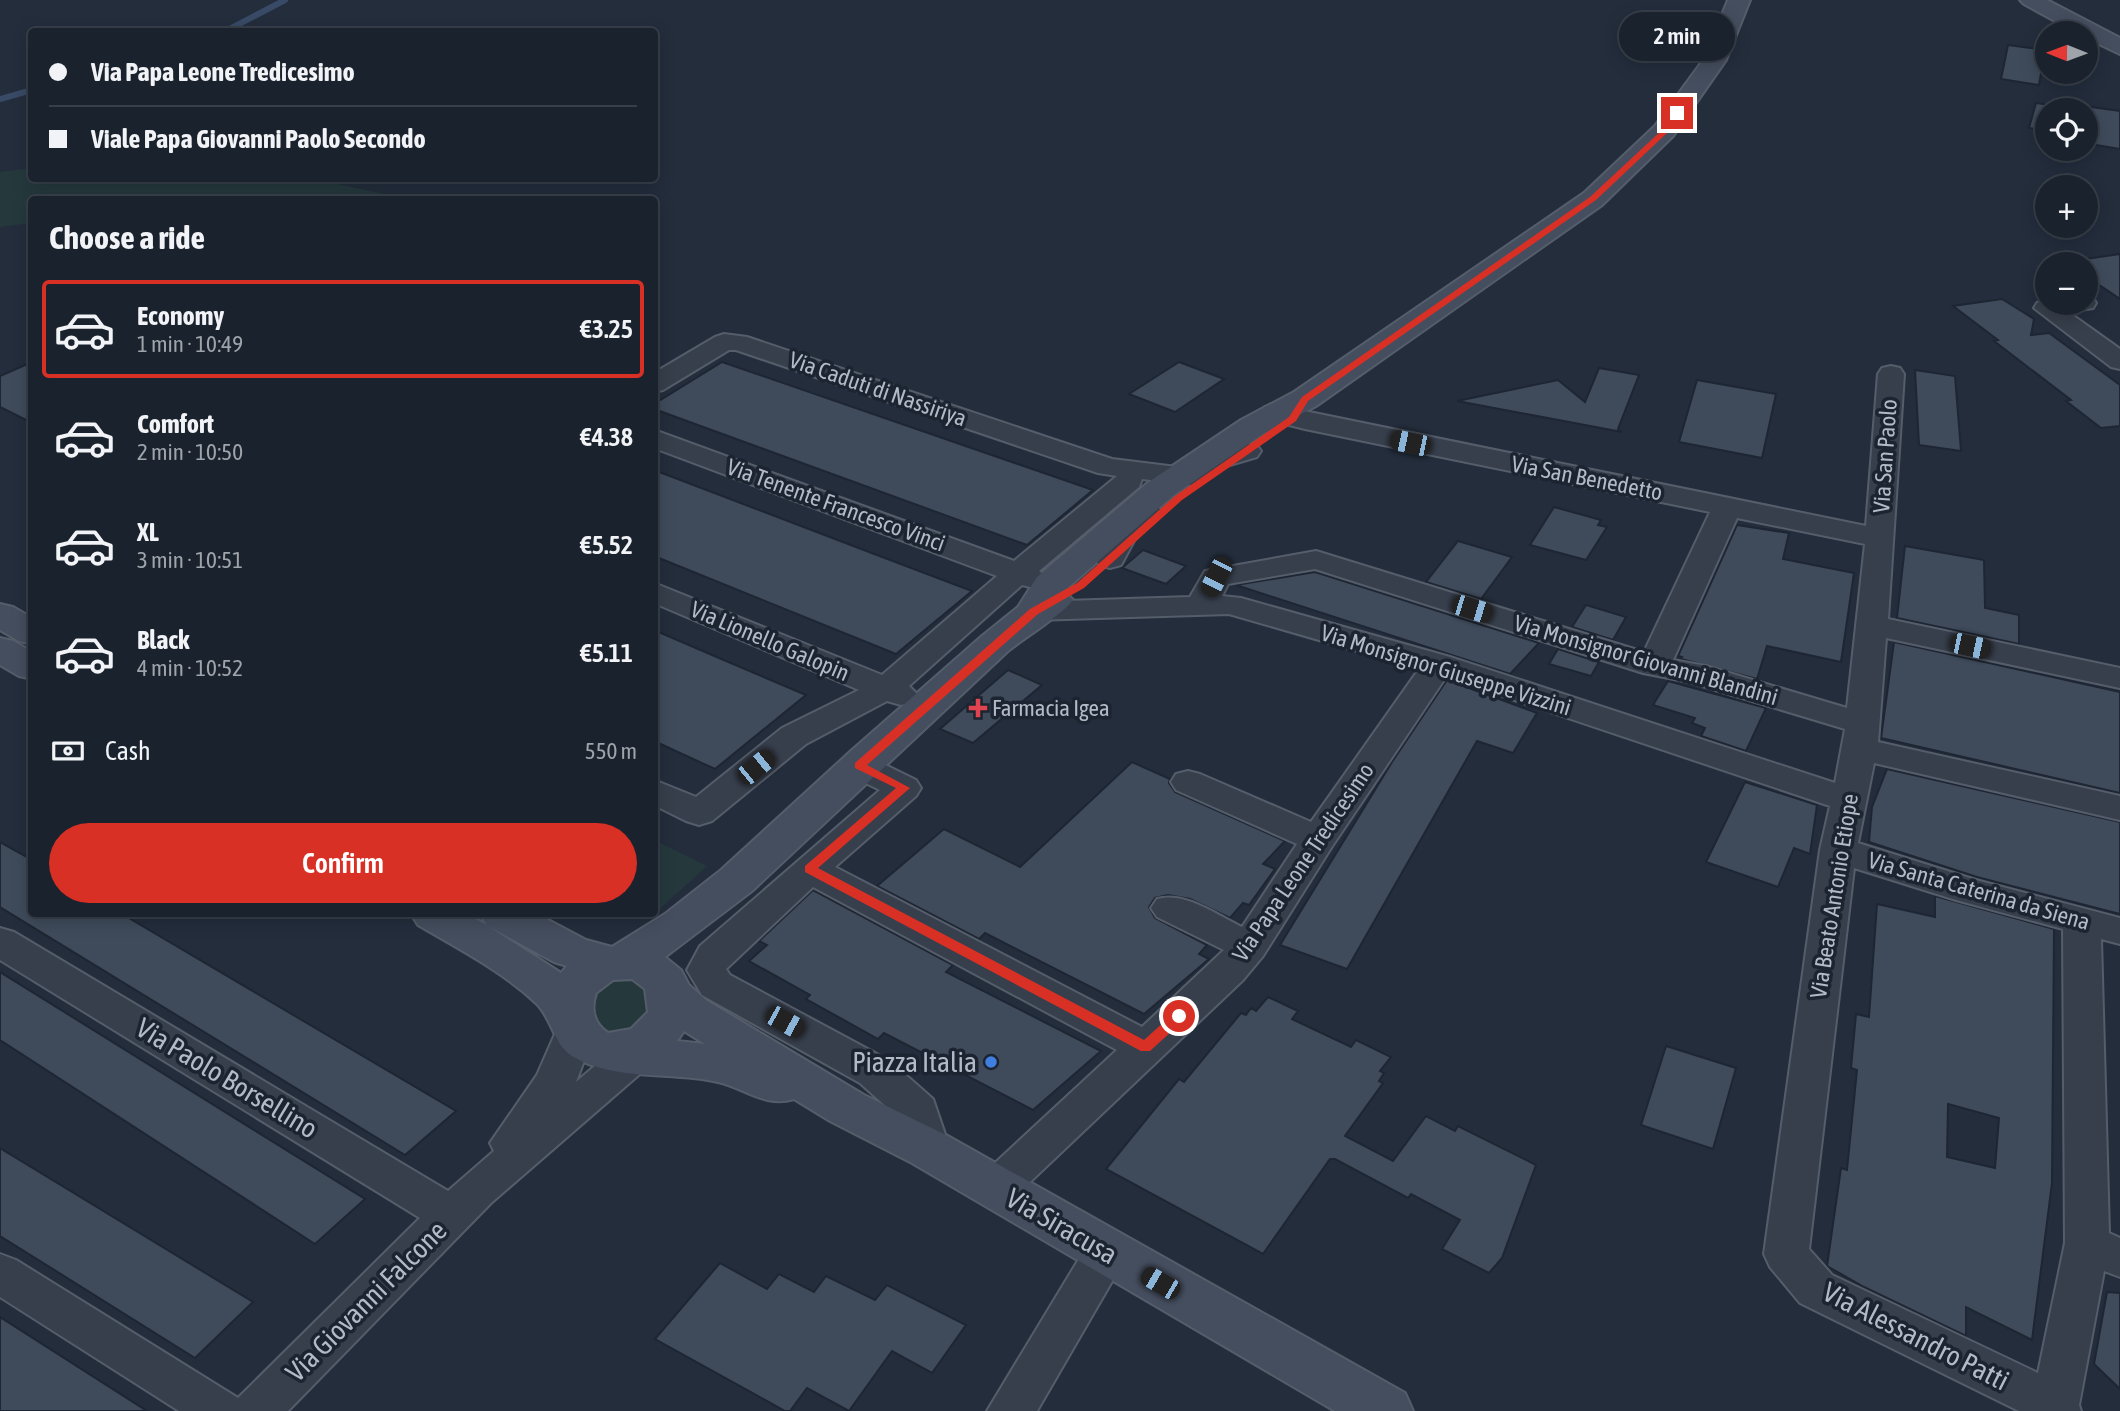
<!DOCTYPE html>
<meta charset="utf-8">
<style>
:root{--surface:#1a222d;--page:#232a35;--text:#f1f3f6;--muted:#9fa4aa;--line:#383f49;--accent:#d93025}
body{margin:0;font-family:"Asap Condensed",sans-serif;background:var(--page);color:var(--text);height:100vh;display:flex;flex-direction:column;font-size:26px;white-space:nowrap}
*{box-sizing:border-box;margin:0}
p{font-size:23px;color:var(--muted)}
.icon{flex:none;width:38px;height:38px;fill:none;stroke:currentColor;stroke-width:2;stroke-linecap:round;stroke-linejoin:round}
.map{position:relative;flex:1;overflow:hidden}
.panel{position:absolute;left:28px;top:196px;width:630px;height:721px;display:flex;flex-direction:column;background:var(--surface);border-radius:7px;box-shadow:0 4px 18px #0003,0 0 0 2px var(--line)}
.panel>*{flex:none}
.hud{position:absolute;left:28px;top:28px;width:630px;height:154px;border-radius:7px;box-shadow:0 4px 18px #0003,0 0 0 2px var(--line);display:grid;align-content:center;height:154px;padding:0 21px;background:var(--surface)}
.needle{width:46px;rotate:271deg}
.buttons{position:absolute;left:2035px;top:21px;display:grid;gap:14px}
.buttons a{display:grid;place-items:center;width:63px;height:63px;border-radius:50%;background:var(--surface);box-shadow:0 4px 18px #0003,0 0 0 2px var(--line);font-size:35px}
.end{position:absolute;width:32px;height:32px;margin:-16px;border:9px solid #d93025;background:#fff;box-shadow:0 0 0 4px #fff}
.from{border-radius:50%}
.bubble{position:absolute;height:49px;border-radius:24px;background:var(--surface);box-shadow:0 4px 18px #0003,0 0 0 2px var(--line);font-size:23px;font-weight:600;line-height:49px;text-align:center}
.car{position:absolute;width:21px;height:42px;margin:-21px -10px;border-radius:9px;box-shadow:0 0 5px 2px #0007;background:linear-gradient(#222 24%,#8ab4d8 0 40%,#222 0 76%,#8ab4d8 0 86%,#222 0)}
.hud b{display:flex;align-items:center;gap:24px;height:66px;font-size:26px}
.hud b+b{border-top:2px solid var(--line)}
.hud i{width:18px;height:18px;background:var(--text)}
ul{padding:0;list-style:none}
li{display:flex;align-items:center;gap:21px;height:98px;margin:0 14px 10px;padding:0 7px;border:4px solid transparent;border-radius:7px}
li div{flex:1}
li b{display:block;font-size:26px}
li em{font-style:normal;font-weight:600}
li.current{border-color:var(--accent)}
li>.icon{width:63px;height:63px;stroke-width:1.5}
h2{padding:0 21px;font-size:32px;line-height:84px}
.pay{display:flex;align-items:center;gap:18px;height:77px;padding:0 21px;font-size:26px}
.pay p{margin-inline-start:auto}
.primary-button{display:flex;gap:14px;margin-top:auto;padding:14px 21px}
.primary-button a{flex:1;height:80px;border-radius:42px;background:var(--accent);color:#fff;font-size:28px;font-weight:600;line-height:80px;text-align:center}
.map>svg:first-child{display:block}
</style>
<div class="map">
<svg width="2120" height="1411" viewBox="0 0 2120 1411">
<rect width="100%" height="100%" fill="#232d3c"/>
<g fill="#25393d">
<path d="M 31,168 L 32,178 L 315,179 L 406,199 L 32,200 L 31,223 L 0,227 L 0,172 Z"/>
<path d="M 654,840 L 707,866 L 655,913 L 654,913 Z"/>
<path d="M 630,976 C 654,988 659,1018 631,1030 C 626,1032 620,1035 615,1035 C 610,1036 604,1033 599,1032 L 585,996 L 591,984 Z"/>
</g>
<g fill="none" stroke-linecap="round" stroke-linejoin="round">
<g stroke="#384a65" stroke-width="6">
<path d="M 224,32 L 285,0"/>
<path d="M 0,99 L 32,90"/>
</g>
</g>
<g fill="#3f4b5b" stroke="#1e2633" stroke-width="2" fill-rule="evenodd">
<path d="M 2008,45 L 2045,50 L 2039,85 L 2001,79 Z"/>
<path d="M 2036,103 L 2085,110 L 2048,110 L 2048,131 L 2029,128 Z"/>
<path d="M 2091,107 L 2120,111 L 2120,149 L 2090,144 L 2090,138 L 2086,138 L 2086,110 L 2091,111 Z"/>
<path d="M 2120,254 L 2120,299 L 2086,276 L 2086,264 L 2065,262 Z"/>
<path d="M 2002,299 L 2034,319 L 2031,335 L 2049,333 L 2120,385 L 2120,426 L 2101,428 L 2066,401 L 2071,400 L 1994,341 L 1998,340 L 1953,306 Z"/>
<path d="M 32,362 L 32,423 L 0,407 L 0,376 Z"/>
<path d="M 722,362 L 899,423 L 1093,490 L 1027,545 L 654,409 L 654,404 Z"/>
<path d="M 1179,362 L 1224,379 L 1175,412 L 1129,394 Z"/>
<path d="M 1599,368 L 1639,375 L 1618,429 L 1622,432 L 1457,401 L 1558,380 L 1585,402 Z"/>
<path d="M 1915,370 L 1955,376 L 1961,451 L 1919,445 Z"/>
<path d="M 1697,380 L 1776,394 L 1762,458 L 1679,442 Z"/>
<path d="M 654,470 L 869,552 L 972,591 L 896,654 L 654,556 Z"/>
<path d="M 1554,507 L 1601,520 L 1598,525 L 1607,527 L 1586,560 L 1530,545 Z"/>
<path d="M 1737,525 L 1789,533 L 1783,559 L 1854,573 L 1841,662 L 1767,646 L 1757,679 L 1681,659 L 1682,657 L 1678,656 Z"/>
<path d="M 1458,541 L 1512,557 L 1481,599 L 1426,582 Z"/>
<path d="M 1905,546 L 1984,560 L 1985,608 L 2019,615 L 2019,644 L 1897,618 Z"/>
<path d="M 1143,550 L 1186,566 L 1166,584 L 1122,568 Z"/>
<path d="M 1315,572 L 1539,643 L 1510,674 L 1236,585 Z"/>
<path d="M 1586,605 L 1626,617 L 1613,640 L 1572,627 Z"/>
<path d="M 654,630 L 726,661 L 806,695 L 715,769 L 654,741 Z"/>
<path d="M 1894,642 L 2120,692 L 2120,793 L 1881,738 Z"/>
<path d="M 1558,649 L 1599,662 L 1591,676 L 1549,664 Z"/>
<path d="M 1008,670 L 1042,685 L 973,743 L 940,729 Z"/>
<path d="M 1447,680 L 1537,713 L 1513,753 L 1477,741 L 1347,969 L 1280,945 L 1392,762 Z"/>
<path d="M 1668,681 L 1766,708 L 1746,751 L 1701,736 L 1705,728 L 1692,723 L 1695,718 L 1653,705 Z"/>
<path d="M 1132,762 L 1170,779 L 1169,783 L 1175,792 L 1285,841 L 1263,864 L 1275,869 L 1249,905 L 1243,903 L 1230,918 L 1190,899 L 1168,895 L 1155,898 L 1149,907 L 1155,918 L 1207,945 L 1199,954 L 1209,959 L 1144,1014 L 985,933 L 979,939 L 877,886 L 944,829 L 1020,867 Z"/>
<path d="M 1887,769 L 2120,822 L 2120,914 L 1977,877 L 1869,842 L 1872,807 Z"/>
<path d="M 1745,782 L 1817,805 L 1810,854 L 1794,848 L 1778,887 L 1706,862 Z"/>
<path d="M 0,842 L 32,860 L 32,914 L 122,914 L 456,1111 L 405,1155 L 0,907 Z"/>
<path d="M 813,890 L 953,965 L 946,972 L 1101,1051 L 1033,1110 L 884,1033 L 878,1039 L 806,999 L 810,995 L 749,961 L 767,945 L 759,941 Z"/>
<path d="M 1935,896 L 2054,929 L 2052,1183 L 2032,1340 L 1966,1307 L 1966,1336 L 1864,1287 L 1827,1266 L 1841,1168 L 1847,1170 L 1857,1070 L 1851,1068 L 1856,1014 L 1869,1017 L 1877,904 L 1935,917 ZM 1948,1104 L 1999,1118 L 1995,1168 L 1947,1157 Z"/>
<path d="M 0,972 L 365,1199 L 315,1244 L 0,1040 Z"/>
<path d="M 1268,997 L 1298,1011 L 1292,1019 L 1351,1047 L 1356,1040 L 1391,1057 L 1380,1071 L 1384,1073 L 1379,1081 L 1383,1083 L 1345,1136 L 1393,1161 L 1426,1116 L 1455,1131 L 1458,1126 L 1536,1165 L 1502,1258 L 1489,1273 L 1442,1249 L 1460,1220 L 1411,1194 L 1408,1198 L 1335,1159 L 1330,1159 L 1263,1254 L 1106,1169 L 1179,1079 L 1184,1082 L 1241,1013 L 1246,1015 L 1251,1008 L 1256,1011 Z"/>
<path d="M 1666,1046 L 1736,1068 L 1713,1149 L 1641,1125 Z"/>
<path d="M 0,1148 L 253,1302 L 195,1358 L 0,1236 Z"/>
<path d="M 720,1263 L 767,1289 L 779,1274 L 814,1292 L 826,1276 L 875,1300 L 887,1285 L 966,1325 L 932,1373 L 892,1351 L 849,1411 L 807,1388 L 790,1411 L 785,1411 L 655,1339 Z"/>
<path d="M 2107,1292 L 2120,1293 L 2120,1389 L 2094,1364 Z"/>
<path d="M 0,1317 L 147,1411 L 0,1411 Z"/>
</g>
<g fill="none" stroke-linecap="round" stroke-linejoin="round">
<g stroke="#555d6a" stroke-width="4">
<g id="street">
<path d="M 2086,296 L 2093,298 L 2096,303 L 2093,308 L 2068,312 L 2120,349 L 2120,369 L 2111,367 L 2034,308 L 2037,303 L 2048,300 L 2048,303 L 2086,303 Z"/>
<path d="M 724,334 L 747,337 L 1112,459 L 1185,468 C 1204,454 1233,439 1257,445 L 1261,451 L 1257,457 L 1223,467 L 1202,482 L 1192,485 L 1142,479 L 1139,487 L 1039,571 L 1049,579 L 1045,585 L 1034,588 L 1022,585 L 909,686 L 918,695 L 913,702 L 901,705 L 887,701 L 806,744 L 712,821 L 699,825 L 686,821 L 654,805 L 654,780 L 696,797 L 782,728 L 859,690 L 654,603 L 654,583 L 882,675 L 997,576 L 654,448 L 654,430 L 1014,561 L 1117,476 L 1098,473 L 736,350 L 729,350 L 663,390 L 654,392 L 654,373 L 715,337 Z"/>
<path d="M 1891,366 L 1900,368 L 1904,374 L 1888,619 L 2120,668 L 2120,688 L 1886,638 L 1878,742 L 2120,796 L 2120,820 L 1874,763 L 1858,843 L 1976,880 L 2120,918 L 2120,944 L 2101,939 L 2109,1233 L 2120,1238 L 2120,1277 L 2104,1271 L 2079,1405 L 2081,1411 L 2019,1411 L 1800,1303 L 1770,1267 L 1764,1254 L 1820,850 L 1830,806 L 1446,677 L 1331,848 L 1263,956 L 1243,980 L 1011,1200 L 996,1206 L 981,1200 L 974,1188 L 981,1176 L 1117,1050 L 813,887 L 726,969 L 730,975 L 890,1061 L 933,1099 L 950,1149 L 944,1161 L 929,1166 L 914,1161 L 899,1118 L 860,1083 L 702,995 L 687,970 L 700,946 L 880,790 L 847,774 L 842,766 L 847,758 L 859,755 L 871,758 L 916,780 L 921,788 L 916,796 L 835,867 L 1142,1027 L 1224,950 L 1157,917 L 1151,908 L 1157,899 C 1185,891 1217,915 1242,927 L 1297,844 L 1176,790 L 1171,782 L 1176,774 L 1188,771 L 1200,774 L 1311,822 L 1419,669 L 1229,614 L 1034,620 L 1023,618 L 1018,611 L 1023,604 L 1034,602 L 1190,597 L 1205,571 L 1316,551 L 1644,652 L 1710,512 L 1305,429 L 1265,419 L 1261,413 L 1265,407 L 1275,405 L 1866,526 L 1878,374 L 1882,368 ZM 1737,518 L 1865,544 L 1847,708 L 1706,666 L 1673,660 ZM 1315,569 L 1643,673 L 1689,682 L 1845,729 L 1835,783 L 1450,657 L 1241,598 L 1222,596 L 1228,584 ZM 1854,868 L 1956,900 L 2063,929 L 2065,1243 L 2038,1373 L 1832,1275 L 1809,1249 Z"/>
<path d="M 1148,504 L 1158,507 L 1163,513 L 1135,539 L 1121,565 L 1110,568 L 1099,565 L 1095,559 C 1107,536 1121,511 1148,504 Z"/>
<path d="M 0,928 L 14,932 L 448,1191 L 494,1151 L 490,1143 L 537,1075 L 562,1018 L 576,1014 L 590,1018 L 596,1029 L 576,1082 L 636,1031 L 650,1027 L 664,1031 L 670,1042 L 664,1053 L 491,1203 L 288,1411 L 179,1411 L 0,1297 L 0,1254 L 16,1260 L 238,1398 L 420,1218 L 0,960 Z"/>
<path d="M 1107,1233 L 1123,1239 L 1129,1252 L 1037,1411 L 987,1411 L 1091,1239 Z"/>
</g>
</g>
<g stroke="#555d6a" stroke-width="4">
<g id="secondary">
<path d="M 1728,0 L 1750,0 L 1726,60 L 1673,136 L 1602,205 L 1316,406 L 1263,434 L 1174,495 L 1064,591 L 1073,600 C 1063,614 1024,638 1008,651 L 752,891 L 665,957 L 681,970 L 689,985 L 707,1001 L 864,1095 L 946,1135 L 1405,1393 L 1413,1411 L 1335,1411 L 912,1163 L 830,1121 L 794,1099 C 765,1108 745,1088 718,1082 C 671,1071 615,1082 572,1056 C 554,1045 552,1019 537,1004 C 502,971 459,949 418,925 L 411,914 L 466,914 L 487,925 L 480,914 L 537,914 L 586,940 L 612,947 L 665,914 L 721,870 L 851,751 L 982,636 L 1018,607 L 1037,577 L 1150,481 L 1241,420 L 1294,392 L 1584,193 L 1655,126 L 1704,59 ZM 488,926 L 554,962 L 567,966 L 561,973 ZM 632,979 L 645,989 L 648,1012 L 631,1029 L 608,1033 C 593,1023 591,1008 596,993 L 613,980 ZM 684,1031 L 705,1044 L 677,1041 Z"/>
<path d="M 2020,0 L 2047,0 L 2120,38 L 2120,54 L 2086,38 L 2086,33 L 2077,33 L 2024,4 Z"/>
<path d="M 0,604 L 13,607 L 32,618 L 32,644 L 19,641 L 0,630 Z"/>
<path d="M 0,638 L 13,641 L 32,652 L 32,679 L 19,676 L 0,665 Z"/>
</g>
</g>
<use href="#street" fill="#373f4c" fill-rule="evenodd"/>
<use href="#secondary" fill="#454e5f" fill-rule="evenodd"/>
</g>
<path fill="#d93025" d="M 1675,111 L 1681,113 L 1667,133 L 1596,200 L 1308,401 L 1296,421 L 1182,500 L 1084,588 L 1038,614 L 867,765 L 910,788 L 818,868 L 1144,1040 L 1174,1013 L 1184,1013 L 1184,1020 L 1150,1051 L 1141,1051 L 805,872 L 805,866 L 896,788 L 855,768 L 855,763 L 1030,609 L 1077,583 L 1175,496 L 1289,417 L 1302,397 L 1590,197 L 1662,130 Z"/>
<path fill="#e0444e" stroke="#1c2431" stroke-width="2.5" d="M974.5 697.5h7v7h7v7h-7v7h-7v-7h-7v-7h7z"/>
<circle fill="#3f7fe0" stroke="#1c2431" stroke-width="2.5" cx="991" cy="1062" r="7"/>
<g text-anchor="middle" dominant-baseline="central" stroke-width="7" stroke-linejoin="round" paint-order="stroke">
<g font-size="23" fill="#b2bac7" stroke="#1c2431">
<text transform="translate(878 389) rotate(19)">Via Caduti di Nassiriya</text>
<text transform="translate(1885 456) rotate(-86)">Via San Paolo</text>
<text transform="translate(1587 478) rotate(11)">Via San Benedetto</text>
<text transform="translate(836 505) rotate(20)">Via Tenente Francesco Vinci</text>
<text transform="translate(770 641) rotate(23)">Via Lionello Galopin</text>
<text transform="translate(1646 660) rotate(16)">Via Monsignor Giovanni Blandini</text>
<text transform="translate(1446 670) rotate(17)">Via Monsignor Giuseppe Vizzini</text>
<text transform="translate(1303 862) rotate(-56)">Via Papa Leone Tredicesimo</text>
<text transform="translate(1979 891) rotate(16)">Via Santa Caterina da Siena</text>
<text transform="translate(1834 896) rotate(-81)">Via Beato Antonio Etiope</text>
</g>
<g font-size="23" fill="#b2bac7" stroke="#1c2431" text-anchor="start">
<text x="992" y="708">Farmacia Igea</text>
</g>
<g font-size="28" fill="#b2bac7" stroke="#1c2431" text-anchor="end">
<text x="977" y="1062">Piazza Italia</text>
</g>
<g font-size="28" fill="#b2bac7" stroke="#1c2431">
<text transform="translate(227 1078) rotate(31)">Via Paolo Borsellino</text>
<text transform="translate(1062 1226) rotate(30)">Via Siracusa</text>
<text transform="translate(366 1301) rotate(-45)">Via Giovanni Falcone</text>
<text transform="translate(1916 1336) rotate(27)">Via Alessandro Patti</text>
</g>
</g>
</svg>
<div class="buttons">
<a><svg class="needle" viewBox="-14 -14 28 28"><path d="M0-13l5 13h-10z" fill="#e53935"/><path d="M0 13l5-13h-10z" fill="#9fa4aa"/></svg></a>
<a><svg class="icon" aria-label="locate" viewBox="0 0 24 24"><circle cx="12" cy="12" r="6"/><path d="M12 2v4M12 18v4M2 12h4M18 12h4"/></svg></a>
<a>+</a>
<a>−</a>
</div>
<i class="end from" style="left:1179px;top:1016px"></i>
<i class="end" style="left:1677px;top:113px"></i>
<div class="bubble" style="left:1619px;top:12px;width:116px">2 min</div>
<i class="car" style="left:1410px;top:443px;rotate:282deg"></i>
<i class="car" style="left:1216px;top:577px;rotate:207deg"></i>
<i class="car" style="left:1472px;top:609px;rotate:107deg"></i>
<i class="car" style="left:1970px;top:646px;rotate:102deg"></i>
<i class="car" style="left:756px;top:767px;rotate:51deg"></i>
<i class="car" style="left:785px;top:1022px;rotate:119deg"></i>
<i class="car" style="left:1160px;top:1283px;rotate:300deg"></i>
<div class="hud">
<b><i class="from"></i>Via Papa Leone Tredicesimo</b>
<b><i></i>Viale Papa Giovanni Paolo Secondo</b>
</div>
<section class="panel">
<h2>Choose a ride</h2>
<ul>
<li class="current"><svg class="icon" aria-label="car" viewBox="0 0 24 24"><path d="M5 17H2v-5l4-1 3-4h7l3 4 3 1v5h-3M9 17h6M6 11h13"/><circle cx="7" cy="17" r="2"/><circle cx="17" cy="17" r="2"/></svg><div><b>Economy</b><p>1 min · 10:49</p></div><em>€3.25</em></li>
<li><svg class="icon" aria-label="car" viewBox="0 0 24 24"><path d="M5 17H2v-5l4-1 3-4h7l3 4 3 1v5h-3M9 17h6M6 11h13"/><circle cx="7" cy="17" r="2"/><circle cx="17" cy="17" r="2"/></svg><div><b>Comfort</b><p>2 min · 10:50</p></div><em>€4.38</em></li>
<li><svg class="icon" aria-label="car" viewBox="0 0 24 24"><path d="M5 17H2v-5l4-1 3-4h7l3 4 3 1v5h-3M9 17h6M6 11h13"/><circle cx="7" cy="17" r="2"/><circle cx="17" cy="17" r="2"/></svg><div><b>XL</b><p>3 min · 10:51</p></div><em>€5.52</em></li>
<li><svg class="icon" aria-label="car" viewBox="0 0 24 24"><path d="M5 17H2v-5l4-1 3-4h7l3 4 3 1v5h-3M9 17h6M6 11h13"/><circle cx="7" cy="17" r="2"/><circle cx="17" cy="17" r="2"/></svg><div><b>Black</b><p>4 min · 10:52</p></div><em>€5.11</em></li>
</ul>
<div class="pay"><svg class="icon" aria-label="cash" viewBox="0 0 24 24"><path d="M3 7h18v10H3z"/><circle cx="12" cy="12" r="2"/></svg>Cash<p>550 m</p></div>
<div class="primary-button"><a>Confirm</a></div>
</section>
</div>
